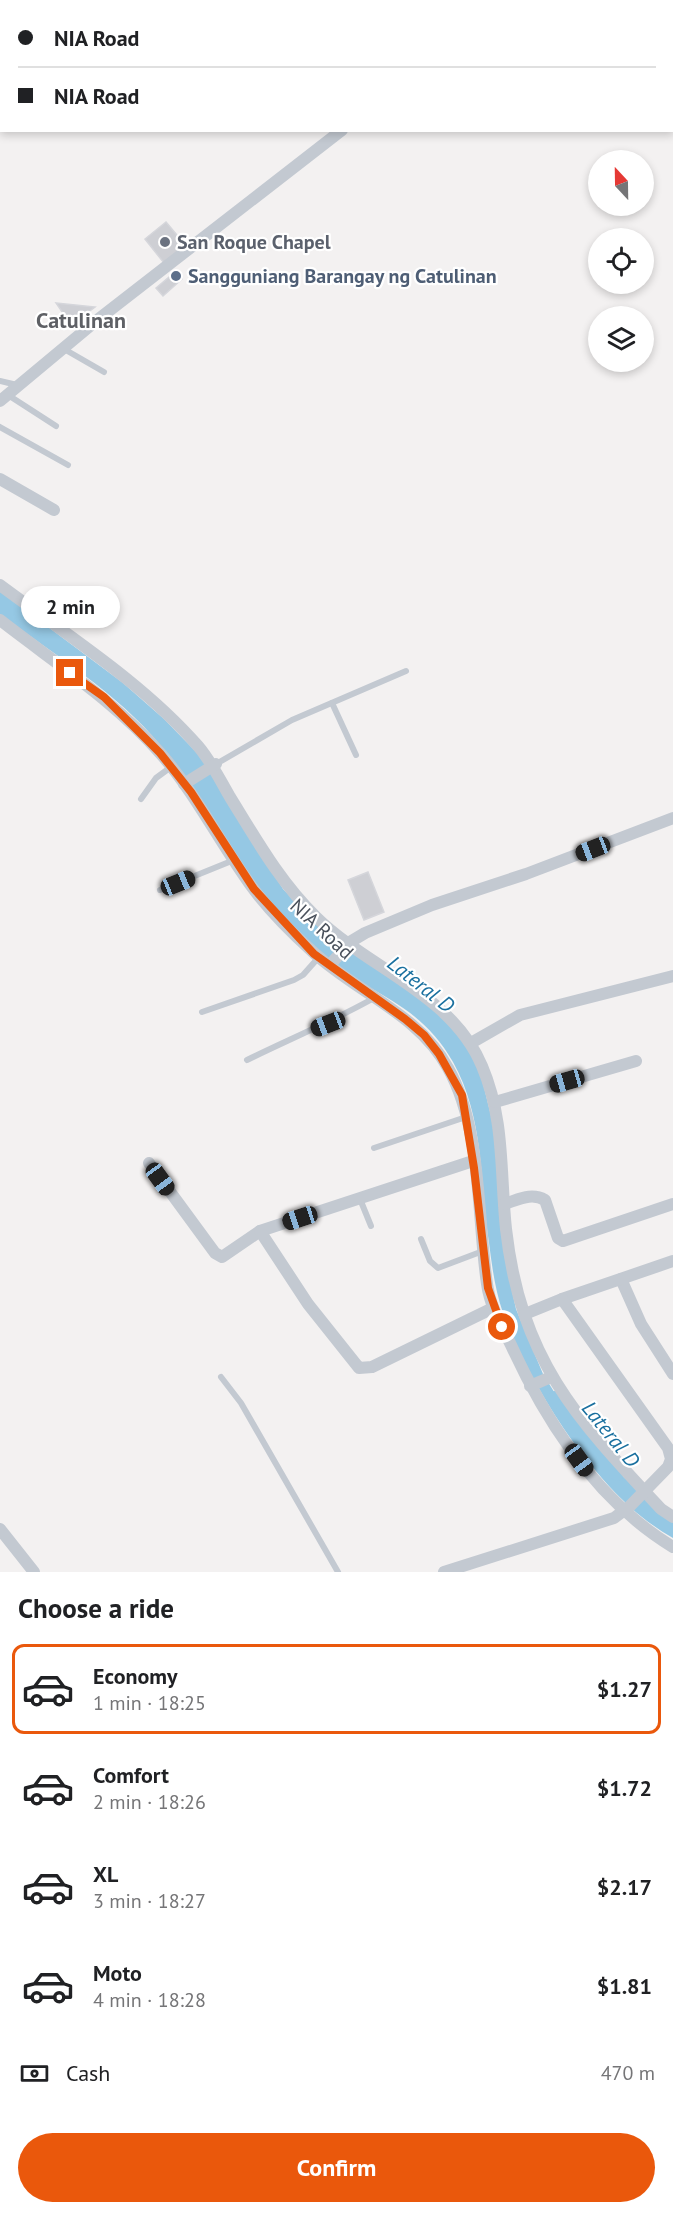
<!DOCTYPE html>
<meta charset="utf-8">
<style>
:root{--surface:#fff;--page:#f6f6f6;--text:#202124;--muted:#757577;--line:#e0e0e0;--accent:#ea580c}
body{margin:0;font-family:"PT Sans",sans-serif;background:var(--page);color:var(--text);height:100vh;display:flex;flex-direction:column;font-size:22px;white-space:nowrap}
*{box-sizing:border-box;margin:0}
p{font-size:20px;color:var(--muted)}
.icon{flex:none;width:33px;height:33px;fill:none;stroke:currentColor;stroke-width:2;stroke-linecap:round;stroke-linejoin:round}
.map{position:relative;height:1572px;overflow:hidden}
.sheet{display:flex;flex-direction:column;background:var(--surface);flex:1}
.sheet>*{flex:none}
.top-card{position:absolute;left:0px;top:0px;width:674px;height:132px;box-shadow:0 3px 9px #0003;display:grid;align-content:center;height:132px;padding:0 18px;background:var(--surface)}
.needle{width:39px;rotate:338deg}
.fabs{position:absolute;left:588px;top:150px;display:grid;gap:12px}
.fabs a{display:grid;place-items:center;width:66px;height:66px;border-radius:50%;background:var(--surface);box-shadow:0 3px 9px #0003;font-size:30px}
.end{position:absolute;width:27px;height:27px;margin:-14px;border:8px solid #ea580c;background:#fff;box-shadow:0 0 0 3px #fff}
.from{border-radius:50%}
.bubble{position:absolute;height:42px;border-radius:21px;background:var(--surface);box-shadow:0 3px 9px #0003;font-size:20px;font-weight:600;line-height:42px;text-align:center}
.car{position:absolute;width:18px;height:36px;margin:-18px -9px;border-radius:8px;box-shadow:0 0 4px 2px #0007;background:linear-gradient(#222 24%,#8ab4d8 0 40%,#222 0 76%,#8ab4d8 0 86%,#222 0)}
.top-card b{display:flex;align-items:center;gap:21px;height:57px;font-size:22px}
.top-card b+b{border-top:2px solid var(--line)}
.top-card i{width:15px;height:15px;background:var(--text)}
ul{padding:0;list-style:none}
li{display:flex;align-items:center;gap:18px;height:90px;margin:0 12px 9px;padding:0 6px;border:3px solid transparent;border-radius:12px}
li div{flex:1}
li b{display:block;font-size:22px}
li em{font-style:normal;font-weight:600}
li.current{border-color:var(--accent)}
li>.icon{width:54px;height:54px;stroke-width:1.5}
h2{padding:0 18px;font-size:27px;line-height:72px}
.pay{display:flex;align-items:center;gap:15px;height:66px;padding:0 18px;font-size:22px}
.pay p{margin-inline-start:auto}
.primary-button{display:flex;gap:12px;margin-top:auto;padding:12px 18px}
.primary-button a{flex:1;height:69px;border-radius:36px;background:var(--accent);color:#fff;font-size:24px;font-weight:600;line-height:69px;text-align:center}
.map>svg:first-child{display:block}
</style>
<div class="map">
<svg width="673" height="1572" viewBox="0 0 673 1572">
<rect width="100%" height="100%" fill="#f3f1f1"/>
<path fill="#95c8e4" d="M 0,591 L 123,683 L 164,719 L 202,758 L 283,889 L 308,915 L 438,1011 L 466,1043 L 479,1067 L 496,1136 L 507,1268 L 516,1309 L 543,1374 L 574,1424 L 595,1451 L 673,1522 L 673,1538 C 600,1498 532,1390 503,1313 C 495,1290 492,1266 489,1243 C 480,1182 484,1117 453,1062 C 417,999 365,994 316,951 C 251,894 215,812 161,746 C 118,693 54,655 0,614 Z"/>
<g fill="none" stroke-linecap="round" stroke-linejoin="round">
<path stroke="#95c8e4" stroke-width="12" d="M 555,1397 L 617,1475"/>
</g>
<g fill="#cecfd4" stroke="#d5d6db" stroke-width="1.5">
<path d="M 166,222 L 186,246 L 164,263 L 145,239 Z"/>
<path d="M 175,272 L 182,279 L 163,296 L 156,288 Z"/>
<path d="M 56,303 L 95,307 L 71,325 Z"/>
<path d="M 368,872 L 384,912 L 364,920 L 348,880 Z"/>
</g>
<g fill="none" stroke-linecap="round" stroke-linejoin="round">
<g stroke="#c3c9d1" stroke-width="6">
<path d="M 64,349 L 104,372"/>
<path d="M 0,381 L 17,385"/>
<path d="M 8,395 L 56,426"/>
<path d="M 0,427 L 68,465"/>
<path d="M 332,703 L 356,755"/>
<path d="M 216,764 L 292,720 L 406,671"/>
<path d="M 141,799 L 156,778 L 171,767"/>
<path d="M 160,890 L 234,860"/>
<path d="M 202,1012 L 294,980 L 303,975 L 319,957"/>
<path d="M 247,1060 C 290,1039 333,1021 374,998"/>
<path d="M 374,1148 L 466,1117"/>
<path d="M 360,1199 L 371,1226"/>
<path d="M 421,1239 L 430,1261 L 438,1268 L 483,1251"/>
<path d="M 221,1377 L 241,1403 L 338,1572"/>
</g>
<g stroke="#c3c9d1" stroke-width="12">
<path d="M 661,0 L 662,2"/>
<path d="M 505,2 L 507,0"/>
<path d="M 672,15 L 673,16"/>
<path d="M 0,401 L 96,321 L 342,130"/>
<path d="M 0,479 L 54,510"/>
<path d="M 0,585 C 67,635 143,683 198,746 C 211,761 220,780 230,797 C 256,839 280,882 316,917 C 369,969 452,994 482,1066 C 505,1120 500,1173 506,1229 C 521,1360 576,1418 661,1509 L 673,1517"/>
<path d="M 0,620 C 55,663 115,701 161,754 C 196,794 220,843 252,887 C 269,910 292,933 313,952 C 356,992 419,1014 448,1068 C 482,1128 477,1216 487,1284 C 490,1306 501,1325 511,1345 C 547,1424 597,1501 673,1547"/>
<path d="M 184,784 L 216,764"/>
<path d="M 330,965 L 350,942 L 365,933 L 432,905 L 526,874 L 673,818"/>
<path d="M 471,1043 L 520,1015 L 673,976"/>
<path d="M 495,1102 L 636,1061"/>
<path d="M 149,1163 L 215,1253 L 222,1257 L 260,1231 L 473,1161"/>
<path d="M 504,1204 C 518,1200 531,1192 545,1200 L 558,1238 L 563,1241 L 673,1204"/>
<path d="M 260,1231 L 308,1304 L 359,1368 L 372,1367 L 493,1308"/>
<path d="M 621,1279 L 641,1324 L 673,1374"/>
<path d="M 562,1299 L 673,1261"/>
<path d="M 530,1386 L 551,1377"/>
<path d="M 0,1529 L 34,1572"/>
<path d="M 444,1572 L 614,1518 L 630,1506 L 668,1467 L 671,1459 L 668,1448 L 562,1299 L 525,1314"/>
</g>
</g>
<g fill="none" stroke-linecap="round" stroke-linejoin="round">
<path stroke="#ea580c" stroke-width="8" d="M 70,673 L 104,697 L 160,753 L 191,792 L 254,889 L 314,954 L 405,1019 L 424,1035 L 439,1054 L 462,1095 L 474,1168 L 488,1288 L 502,1327"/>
</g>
<circle fill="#6b7280" stroke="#fff" stroke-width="2" cx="165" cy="242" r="6"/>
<circle fill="#5c6f8a" stroke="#fff" stroke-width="2" cx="176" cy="276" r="6"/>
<g text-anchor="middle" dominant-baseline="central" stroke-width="4.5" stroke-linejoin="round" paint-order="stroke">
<g font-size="20" font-weight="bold" fill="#5b616d" stroke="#fff" text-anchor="start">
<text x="177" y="242">San Roque Chapel</text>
</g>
<g font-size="20" font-weight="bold" fill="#4e5e75" stroke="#fff" text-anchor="start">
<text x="188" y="276">Sangguniang Barangay ng Catulinan</text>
</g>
<g font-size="20" fill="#4a515c" stroke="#fff">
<text transform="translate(322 929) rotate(43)">NIA Road</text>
</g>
<g font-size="21" font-style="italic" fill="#1a709f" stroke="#fff">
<text transform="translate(421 984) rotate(38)">Lateral D</text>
<text transform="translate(611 1434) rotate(51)">Lateral D</text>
</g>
<g font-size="22" font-weight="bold" fill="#5e6065" stroke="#fff">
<text x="81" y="320">Catulinan</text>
</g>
</g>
</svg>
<div class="fabs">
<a><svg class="needle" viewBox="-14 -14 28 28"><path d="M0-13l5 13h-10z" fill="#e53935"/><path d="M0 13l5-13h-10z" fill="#757577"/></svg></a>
<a><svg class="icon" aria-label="locate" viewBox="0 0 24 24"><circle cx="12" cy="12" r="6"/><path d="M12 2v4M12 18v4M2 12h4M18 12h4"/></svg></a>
<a><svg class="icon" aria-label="layers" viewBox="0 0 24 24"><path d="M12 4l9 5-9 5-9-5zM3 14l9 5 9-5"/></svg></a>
</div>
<i class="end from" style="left:502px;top:1327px"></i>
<i class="end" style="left:70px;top:673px"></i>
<div class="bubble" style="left:21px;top:586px;width:99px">2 min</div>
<i class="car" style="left:593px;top:849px;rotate:249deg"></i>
<i class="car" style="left:178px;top:883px;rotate:68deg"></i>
<i class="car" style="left:328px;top:1024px;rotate:249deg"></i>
<i class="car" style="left:567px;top:1081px;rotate:254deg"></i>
<i class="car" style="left:160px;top:1179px;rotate:144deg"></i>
<i class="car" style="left:300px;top:1218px;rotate:252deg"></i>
<i class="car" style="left:579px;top:1460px;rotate:144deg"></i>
<div class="top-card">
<b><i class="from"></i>NIA Road</b>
<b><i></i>NIA Road</b>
</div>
</div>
<section class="sheet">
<h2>Choose a ride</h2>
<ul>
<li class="current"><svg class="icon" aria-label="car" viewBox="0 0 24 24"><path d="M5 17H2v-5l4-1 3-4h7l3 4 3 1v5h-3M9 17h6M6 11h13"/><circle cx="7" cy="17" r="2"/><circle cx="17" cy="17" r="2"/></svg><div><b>Economy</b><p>1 min · 18:25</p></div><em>$1.27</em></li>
<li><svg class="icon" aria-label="car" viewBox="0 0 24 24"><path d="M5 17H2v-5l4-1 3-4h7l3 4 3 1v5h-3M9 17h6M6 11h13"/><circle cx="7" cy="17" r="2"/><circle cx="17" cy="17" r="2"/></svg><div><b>Comfort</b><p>2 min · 18:26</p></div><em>$1.72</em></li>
<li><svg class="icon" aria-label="car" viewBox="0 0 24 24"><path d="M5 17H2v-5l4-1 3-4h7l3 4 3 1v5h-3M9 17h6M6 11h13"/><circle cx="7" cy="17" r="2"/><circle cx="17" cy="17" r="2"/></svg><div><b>XL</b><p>3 min · 18:27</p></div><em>$2.17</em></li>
<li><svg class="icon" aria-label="car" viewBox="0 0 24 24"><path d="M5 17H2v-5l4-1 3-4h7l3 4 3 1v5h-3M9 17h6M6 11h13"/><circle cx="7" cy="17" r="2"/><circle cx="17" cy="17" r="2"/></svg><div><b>Moto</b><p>4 min · 18:28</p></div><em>$1.81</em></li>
</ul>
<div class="pay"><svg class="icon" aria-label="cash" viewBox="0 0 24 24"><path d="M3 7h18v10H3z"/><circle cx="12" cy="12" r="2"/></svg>Cash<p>470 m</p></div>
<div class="primary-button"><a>Confirm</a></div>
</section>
